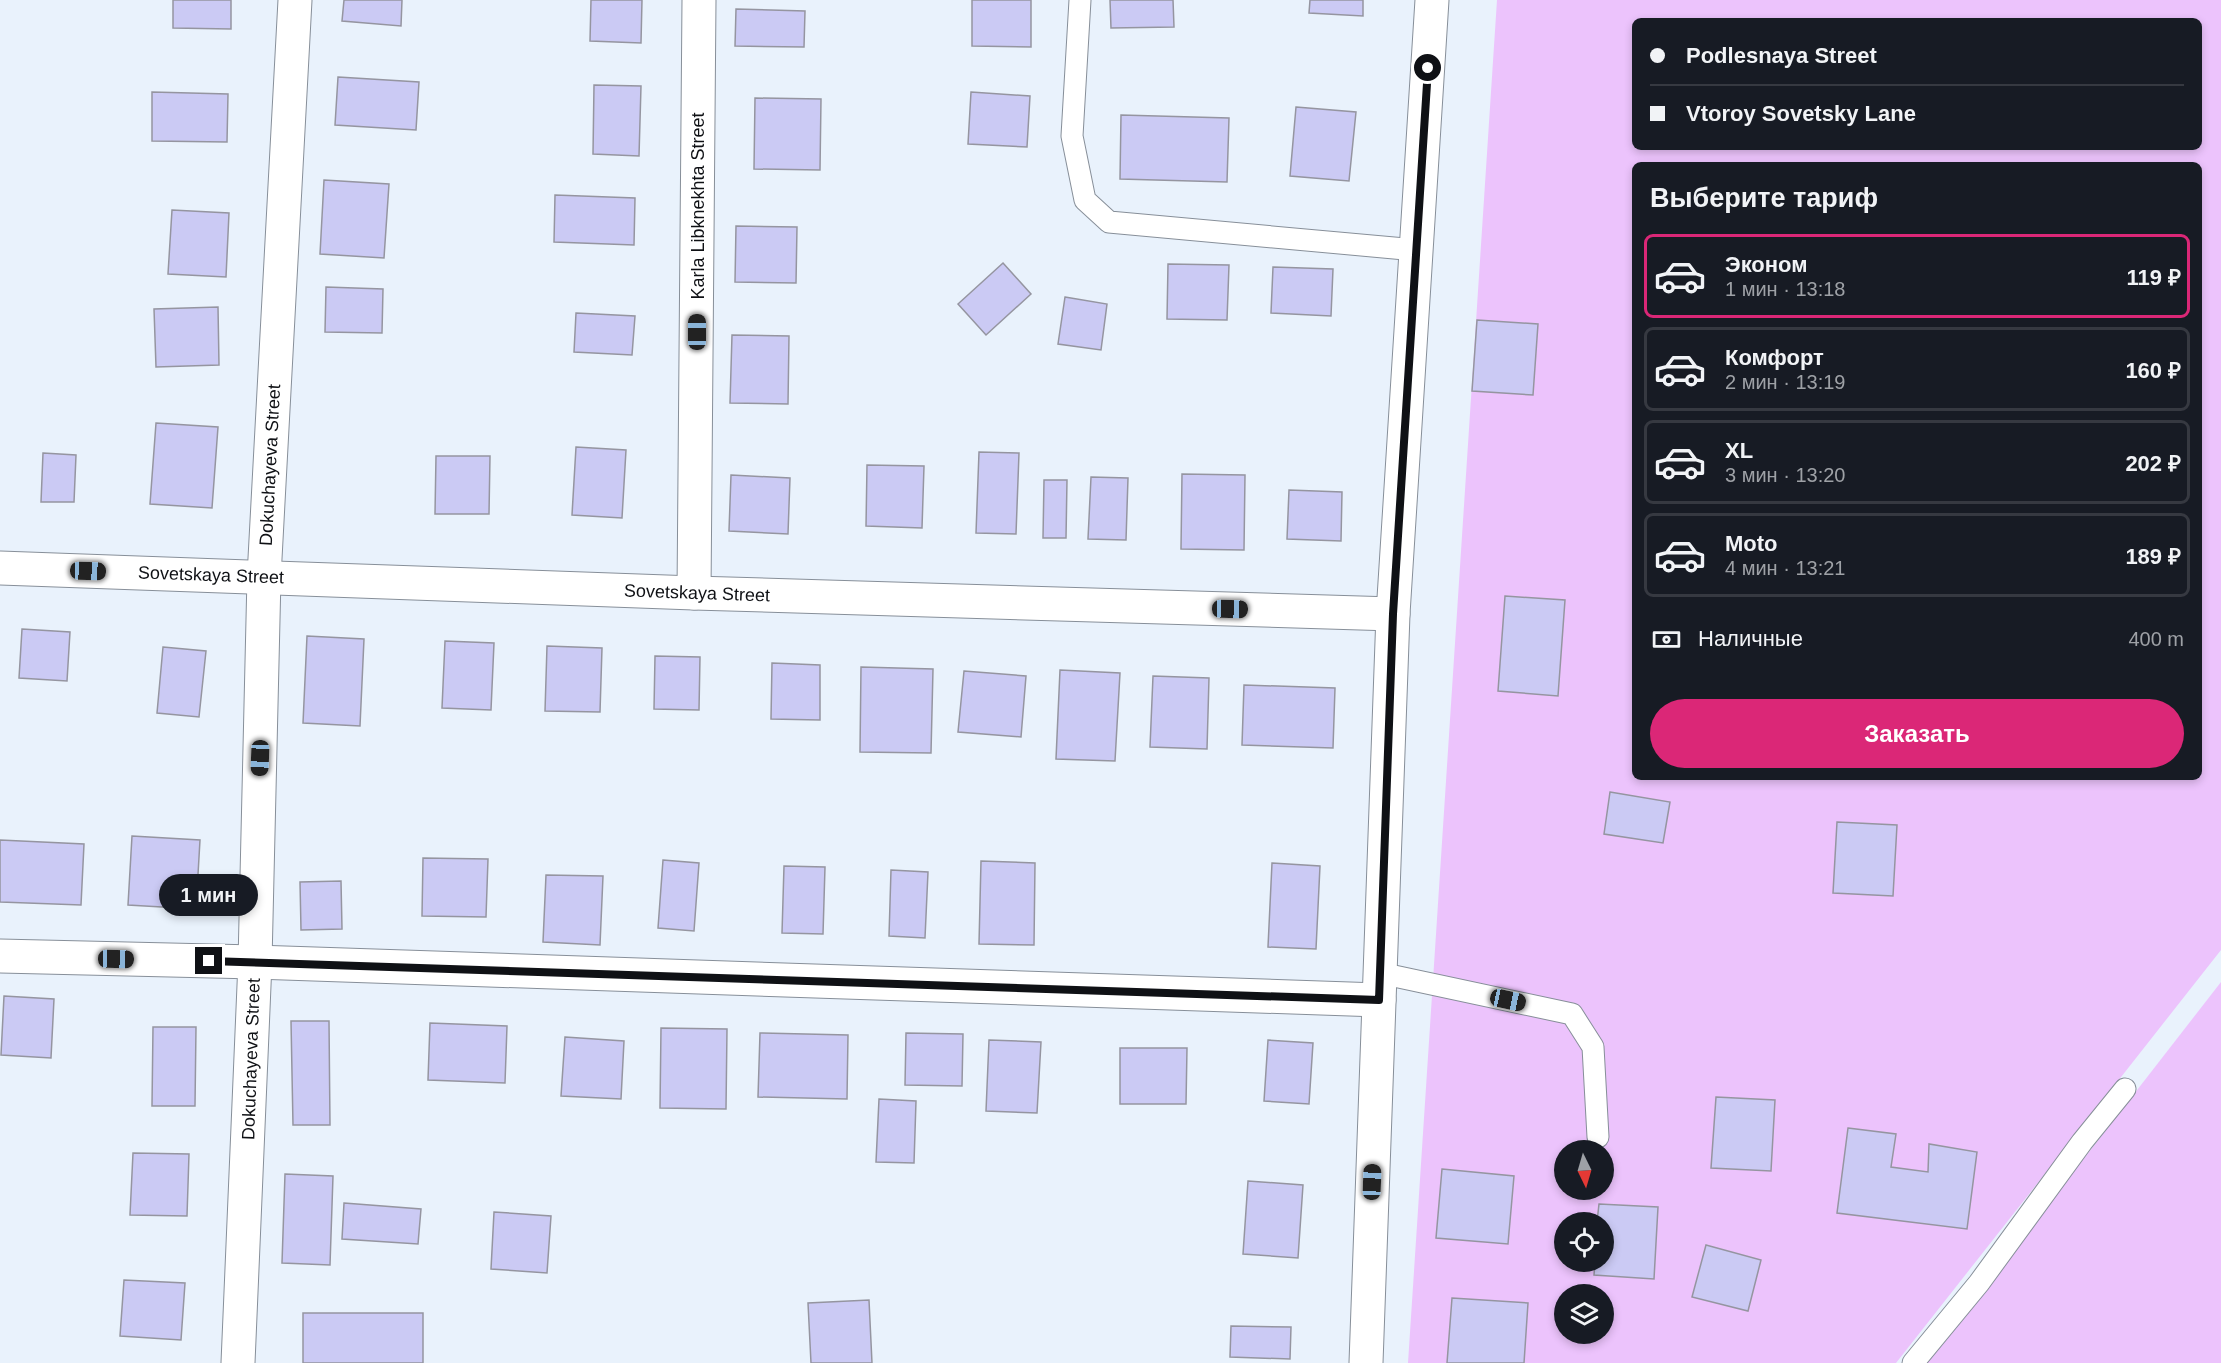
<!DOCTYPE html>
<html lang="ru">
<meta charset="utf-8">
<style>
:root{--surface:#171b24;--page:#20242c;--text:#f1f3f6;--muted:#9ea1a6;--line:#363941;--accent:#db2777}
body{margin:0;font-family:Arial,sans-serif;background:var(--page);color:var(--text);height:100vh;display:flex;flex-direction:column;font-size:22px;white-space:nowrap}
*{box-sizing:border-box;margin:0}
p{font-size:20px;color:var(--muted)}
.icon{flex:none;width:33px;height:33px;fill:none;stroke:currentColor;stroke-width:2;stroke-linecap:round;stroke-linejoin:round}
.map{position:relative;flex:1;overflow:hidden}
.details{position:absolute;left:1632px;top:162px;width:570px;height:618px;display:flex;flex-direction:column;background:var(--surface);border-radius:9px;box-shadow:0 3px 9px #0003}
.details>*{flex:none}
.banner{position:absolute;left:1632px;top:18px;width:570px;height:132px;border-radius:9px;box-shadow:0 3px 9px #0003;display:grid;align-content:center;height:132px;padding:0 18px;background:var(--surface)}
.needle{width:39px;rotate:175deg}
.fabs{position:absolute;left:1554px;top:1140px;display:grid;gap:12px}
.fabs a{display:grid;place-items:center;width:60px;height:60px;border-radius:50%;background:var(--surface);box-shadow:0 3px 9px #0003;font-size:30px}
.end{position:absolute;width:27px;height:27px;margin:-14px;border:8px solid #0f1115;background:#fff;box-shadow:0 0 0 3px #fff}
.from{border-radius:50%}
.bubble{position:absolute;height:42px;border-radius:21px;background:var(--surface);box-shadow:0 3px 9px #0003;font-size:20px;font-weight:600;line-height:42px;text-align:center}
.car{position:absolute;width:18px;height:36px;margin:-18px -9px;border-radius:8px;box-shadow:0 0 4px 2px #0007;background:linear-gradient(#222 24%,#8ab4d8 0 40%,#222 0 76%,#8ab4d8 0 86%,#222 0)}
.banner b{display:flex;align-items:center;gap:21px;height:57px;font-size:22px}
.banner b+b{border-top:2px solid var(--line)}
.banner i{width:15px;height:15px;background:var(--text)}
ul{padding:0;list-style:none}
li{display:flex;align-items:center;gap:18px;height:84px;margin:0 12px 9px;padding:0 6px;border:3px solid var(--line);border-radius:9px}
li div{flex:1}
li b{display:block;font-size:22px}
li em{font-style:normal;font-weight:600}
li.selected{border-color:var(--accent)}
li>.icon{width:54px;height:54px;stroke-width:1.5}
h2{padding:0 18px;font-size:27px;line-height:72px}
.pay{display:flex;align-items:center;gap:15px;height:66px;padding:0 18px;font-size:22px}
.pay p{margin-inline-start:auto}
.primary-button{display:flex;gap:12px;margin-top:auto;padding:12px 18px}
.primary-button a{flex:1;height:69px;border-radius:36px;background:var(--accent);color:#fff;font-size:24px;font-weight:600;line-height:69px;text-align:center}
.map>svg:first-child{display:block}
</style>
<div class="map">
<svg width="2221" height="1363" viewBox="0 0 2221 1363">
<rect width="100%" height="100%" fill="#e9f2fc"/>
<g fill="#ecc3fc" fill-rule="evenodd">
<path d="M 1497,0 L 2221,0 L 2221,950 L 1896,1363 L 1408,1363 ZM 1635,21 L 2199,21 L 2199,147 L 1635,147 ZM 1635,165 L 2199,165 L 2199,777 L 1635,777 ZM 1564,1150 L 1604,1150 L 1604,1190 L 1564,1190 ZM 1564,1222 L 1604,1222 L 1604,1262 L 1564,1262 ZM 1564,1294 L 1604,1294 L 1604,1334 L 1564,1334 Z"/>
<path d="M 2221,982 L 2221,1363 L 1925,1363 Z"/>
</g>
<g fill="#cbcaf4" stroke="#9595a0" stroke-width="1.5">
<path d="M 173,0 L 231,0 L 231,29 L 173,28 Z"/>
<path d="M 344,0 L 402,0 L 401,26 L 342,21 Z"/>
<path d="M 591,0 L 642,0 L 641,43 L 590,41 Z"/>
<path d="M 972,0 L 1031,0 L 1031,47 L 972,46 Z"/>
<path d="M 1110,0 L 1173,0 L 1174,27 L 1111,28 Z"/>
<path d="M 1310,0 L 1363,0 L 1363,16 L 1309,13 Z"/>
<path d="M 736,9 L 805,11 L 804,47 L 735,46 Z"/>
<path d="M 338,77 L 419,82 L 416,130 L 335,125 Z"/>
<path d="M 594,85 L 641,86 L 639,156 L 593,154 Z"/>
<path d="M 152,92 L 228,94 L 227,142 L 152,141 Z"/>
<path d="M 971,92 L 1030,96 L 1027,147 L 968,144 Z"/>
<path d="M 755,98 L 821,99 L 820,170 L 754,169 Z"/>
<path d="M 1296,107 L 1356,112 L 1349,181 L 1290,176 Z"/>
<path d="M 1121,115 L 1229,118 L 1227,182 L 1120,179 Z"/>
<path d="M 324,180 L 389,184 L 384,258 L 320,254 Z"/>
<path d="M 555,195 L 635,198 L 634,245 L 554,242 Z"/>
<path d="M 172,210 L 229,213 L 226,277 L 168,274 Z"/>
<path d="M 736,226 L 797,227 L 796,283 L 735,282 Z"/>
<path d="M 1003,263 L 1031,294 L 986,335 L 958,304 Z"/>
<path d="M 1168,264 L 1229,265 L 1227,320 L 1167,319 Z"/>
<path d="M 1273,267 L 1333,269 L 1331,316 L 1271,313 Z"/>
<path d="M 326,287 L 383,289 L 382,333 L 325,332 Z"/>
<path d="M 1065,297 L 1107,304 L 1101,350 L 1058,344 Z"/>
<path d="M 218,307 L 219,365 L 156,367 L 154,309 Z"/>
<path d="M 576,313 L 635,316 L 632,355 L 574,352 Z"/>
<path d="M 1477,320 L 1538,324 L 1533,395 L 1472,391 Z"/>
<path d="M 732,335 L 789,336 L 788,404 L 730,403 Z"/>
<path d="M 156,423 L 218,427 L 212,508 L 150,504 Z"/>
<path d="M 576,447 L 626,450 L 622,518 L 572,515 Z"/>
<path d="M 979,452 L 1019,453 L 1016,534 L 976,533 Z"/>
<path d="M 43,453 L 76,455 L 74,502 L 41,502 Z"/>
<path d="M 436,456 L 490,456 L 489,514 L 435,514 Z"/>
<path d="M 867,465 L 924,466 L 922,528 L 866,526 Z"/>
<path d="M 1182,474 L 1245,475 L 1244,550 L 1181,549 Z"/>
<path d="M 731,475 L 790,478 L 788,534 L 729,531 Z"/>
<path d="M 1091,477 L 1128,478 L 1126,540 L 1088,539 Z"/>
<path d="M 1044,480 L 1067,480 L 1066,538 L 1043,538 Z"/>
<path d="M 1289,490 L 1342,492 L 1341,541 L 1287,539 Z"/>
<path d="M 1505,596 L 1565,600 L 1558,696 L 1498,691 Z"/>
<path d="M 22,629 L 70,632 L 67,681 L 19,678 Z"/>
<path d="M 307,636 L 364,639 L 360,726 L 303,723 Z"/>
<path d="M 445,641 L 494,643 L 491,710 L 442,708 Z"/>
<path d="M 547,646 L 602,648 L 600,712 L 545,711 Z"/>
<path d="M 163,647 L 206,651 L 199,717 L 157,713 Z"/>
<path d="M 655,656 L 700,657 L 699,710 L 654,709 Z"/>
<path d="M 772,663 L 820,665 L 820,720 L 771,719 Z"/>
<path d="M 861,667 L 933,669 L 931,753 L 860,752 Z"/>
<path d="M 1060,670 L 1120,673 L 1115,761 L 1056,759 Z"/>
<path d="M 964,671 L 1026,676 L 1021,737 L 958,732 Z"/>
<path d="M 1153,676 L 1209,678 L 1207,749 L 1150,747 Z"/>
<path d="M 1244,685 L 1335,688 L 1333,748 L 1242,745 Z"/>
<path d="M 1610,792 L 1670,802 L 1663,843 L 1604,834 Z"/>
<path d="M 1837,822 L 1897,825 L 1893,896 L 1833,893 Z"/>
<path d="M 132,836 L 200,840 L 196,909 L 128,905 Z"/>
<path d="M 0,840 L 84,844 L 81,905 L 0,902 Z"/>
<path d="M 423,858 L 488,859 L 486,917 L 422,916 Z"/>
<path d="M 663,860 L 699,863 L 694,931 L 658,928 Z"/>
<path d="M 981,861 L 1035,863 L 1034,945 L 979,944 Z"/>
<path d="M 1272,863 L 1320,866 L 1316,949 L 1268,947 Z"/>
<path d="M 784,866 L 825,867 L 823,934 L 782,933 Z"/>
<path d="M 891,870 L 928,872 L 925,938 L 889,936 Z"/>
<path d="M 546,875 L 603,876 L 600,945 L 543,942 Z"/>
<path d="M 341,881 L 342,929 L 301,930 L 300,882 Z"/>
<path d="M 4,996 L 54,999 L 51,1058 L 1,1055 Z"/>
<path d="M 291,1021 L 329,1021 L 330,1125 L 293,1125 Z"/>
<path d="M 430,1023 L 507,1026 L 505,1083 L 428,1080 Z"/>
<path d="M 153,1027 L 196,1027 L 195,1106 L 152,1106 Z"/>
<path d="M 661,1028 L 727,1029 L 726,1109 L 660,1108 Z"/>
<path d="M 760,1033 L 848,1035 L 847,1099 L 758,1097 Z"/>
<path d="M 906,1033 L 963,1034 L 962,1086 L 905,1085 Z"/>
<path d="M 565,1037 L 624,1041 L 621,1099 L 561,1096 Z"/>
<path d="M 989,1040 L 1041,1042 L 1037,1113 L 986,1111 Z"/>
<path d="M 1268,1040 L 1313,1043 L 1309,1104 L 1264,1101 Z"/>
<path d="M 1120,1048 L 1187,1048 L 1186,1104 L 1120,1104 Z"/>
<path d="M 1716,1097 L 1775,1100 L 1771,1171 L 1711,1168 Z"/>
<path d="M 879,1099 L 916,1101 L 914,1163 L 876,1162 Z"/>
<path d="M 1848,1128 L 1896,1134 L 1891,1167 L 1928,1172 L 1929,1144 L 1977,1152 L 1967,1229 L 1837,1213 Z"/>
<path d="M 133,1153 L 189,1154 L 187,1216 L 130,1215 Z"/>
<path d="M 1442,1169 L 1514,1176 L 1508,1244 L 1436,1238 Z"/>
<path d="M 285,1174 L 333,1176 L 330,1265 L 282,1263 Z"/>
<path d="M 1248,1181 L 1303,1185 L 1298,1258 L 1243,1254 Z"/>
<path d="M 344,1203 L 421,1209 L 418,1244 L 342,1239 Z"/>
<path d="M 1599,1204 L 1658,1207 L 1654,1279 L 1594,1275 L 1595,1262 L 1604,1262 L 1604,1222 L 1597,1222 Z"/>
<path d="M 494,1212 L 551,1216 L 547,1273 L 491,1269 Z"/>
<path d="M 1706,1245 L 1761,1260 L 1748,1311 L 1692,1297 Z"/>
<path d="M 124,1280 L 185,1283 L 181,1340 L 120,1336 Z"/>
<path d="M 1452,1298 L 1528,1303 L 1524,1363 L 1447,1363 Z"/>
<path d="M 869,1300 L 872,1363 L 811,1363 L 808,1303 Z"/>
<rect x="303" y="1313" width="120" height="50"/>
<path d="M 1231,1326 L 1291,1327 L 1290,1359 L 1230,1357 Z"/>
</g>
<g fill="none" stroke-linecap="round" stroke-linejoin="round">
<g stroke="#878f99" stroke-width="23">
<g id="service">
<path d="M 1080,0 L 1072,136 L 1085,200 L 1109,222 L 1416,250"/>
<path d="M 1380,973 L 1572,1014 L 1593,1047 L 1598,1137"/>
<path d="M 1913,1363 L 1979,1283 L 2082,1142 L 2125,1089"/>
</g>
</g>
<g stroke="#878f99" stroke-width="35">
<g id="minor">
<path d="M 0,568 L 694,593 L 1393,614"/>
<path d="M 694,593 L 699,0"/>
<path d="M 0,956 L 255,962 L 1379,1000"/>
<path d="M 238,1363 L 255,962 L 264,577 L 295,0"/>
<path d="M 1366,1363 L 1393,614 L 1432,0"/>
</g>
</g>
<use href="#service" stroke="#fff" stroke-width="21"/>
<use href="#minor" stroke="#fff" stroke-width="33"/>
</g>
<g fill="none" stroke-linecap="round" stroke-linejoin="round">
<path stroke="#0f1115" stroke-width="8" d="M 209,961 L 1379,1000 L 1393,614 L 1428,68"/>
</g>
<g text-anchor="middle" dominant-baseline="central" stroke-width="6" stroke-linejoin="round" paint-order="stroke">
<g font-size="18" fill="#0f1115" stroke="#fff">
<text transform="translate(698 206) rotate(-90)">Karla Libknekhta Street</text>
<text transform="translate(270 465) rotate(-87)">Dokuchayeva Street</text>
<text transform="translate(211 575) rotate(2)">Sovetskaya Street</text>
<text transform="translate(697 593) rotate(2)">Sovetskaya Street</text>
<text transform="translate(251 1059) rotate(-88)">Dokuchayeva Street</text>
</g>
</g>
</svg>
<div class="fabs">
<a><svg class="needle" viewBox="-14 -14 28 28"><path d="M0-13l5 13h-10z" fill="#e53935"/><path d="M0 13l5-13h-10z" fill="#9ea1a6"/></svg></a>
<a><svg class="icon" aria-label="locate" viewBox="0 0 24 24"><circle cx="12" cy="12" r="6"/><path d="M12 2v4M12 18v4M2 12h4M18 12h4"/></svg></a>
<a><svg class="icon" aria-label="layers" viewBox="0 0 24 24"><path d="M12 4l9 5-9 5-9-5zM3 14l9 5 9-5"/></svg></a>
</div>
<i class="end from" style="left:1428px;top:68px"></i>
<i class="end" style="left:209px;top:961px"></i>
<div class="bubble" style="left:159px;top:874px;width:99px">1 мин</div>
<i class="car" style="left:697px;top:332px;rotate:0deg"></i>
<i class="car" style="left:88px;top:571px;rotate:92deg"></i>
<i class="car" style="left:1230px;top:609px;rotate:91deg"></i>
<i class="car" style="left:260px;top:758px;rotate:182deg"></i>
<i class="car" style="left:116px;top:959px;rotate:91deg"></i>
<i class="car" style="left:1508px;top:1000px;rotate:102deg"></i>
<i class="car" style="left:1372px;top:1182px;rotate:2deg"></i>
<div class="banner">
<b><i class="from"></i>Podlesnaya Street</b>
<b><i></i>Vtoroy Sovetsky Lane</b>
</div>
<section class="details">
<h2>Выберите тариф</h2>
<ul>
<li class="selected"><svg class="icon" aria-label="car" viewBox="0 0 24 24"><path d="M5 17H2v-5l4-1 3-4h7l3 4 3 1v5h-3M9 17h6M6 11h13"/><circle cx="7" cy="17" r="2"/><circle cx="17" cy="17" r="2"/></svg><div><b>Эконом</b><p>1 мин · 13:18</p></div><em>119 ₽</em></li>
<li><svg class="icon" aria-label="car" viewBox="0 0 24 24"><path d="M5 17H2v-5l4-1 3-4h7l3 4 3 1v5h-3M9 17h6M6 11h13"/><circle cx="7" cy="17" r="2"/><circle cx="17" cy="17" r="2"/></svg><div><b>Комфорт</b><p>2 мин · 13:19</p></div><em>160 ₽</em></li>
<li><svg class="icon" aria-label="car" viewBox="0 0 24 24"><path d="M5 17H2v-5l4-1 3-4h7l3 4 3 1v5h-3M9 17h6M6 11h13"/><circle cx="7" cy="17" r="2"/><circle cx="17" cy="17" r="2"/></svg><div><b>XL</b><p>3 мин · 13:20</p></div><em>202 ₽</em></li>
<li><svg class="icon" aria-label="car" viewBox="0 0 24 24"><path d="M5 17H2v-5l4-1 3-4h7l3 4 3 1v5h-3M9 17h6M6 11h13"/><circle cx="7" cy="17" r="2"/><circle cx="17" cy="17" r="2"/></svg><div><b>Moto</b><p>4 мин · 13:21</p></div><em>189 ₽</em></li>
</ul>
<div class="pay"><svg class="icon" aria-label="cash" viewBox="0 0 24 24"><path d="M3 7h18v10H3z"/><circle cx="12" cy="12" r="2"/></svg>Наличные<p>400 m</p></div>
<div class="primary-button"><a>Заказать</a></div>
</section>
</div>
